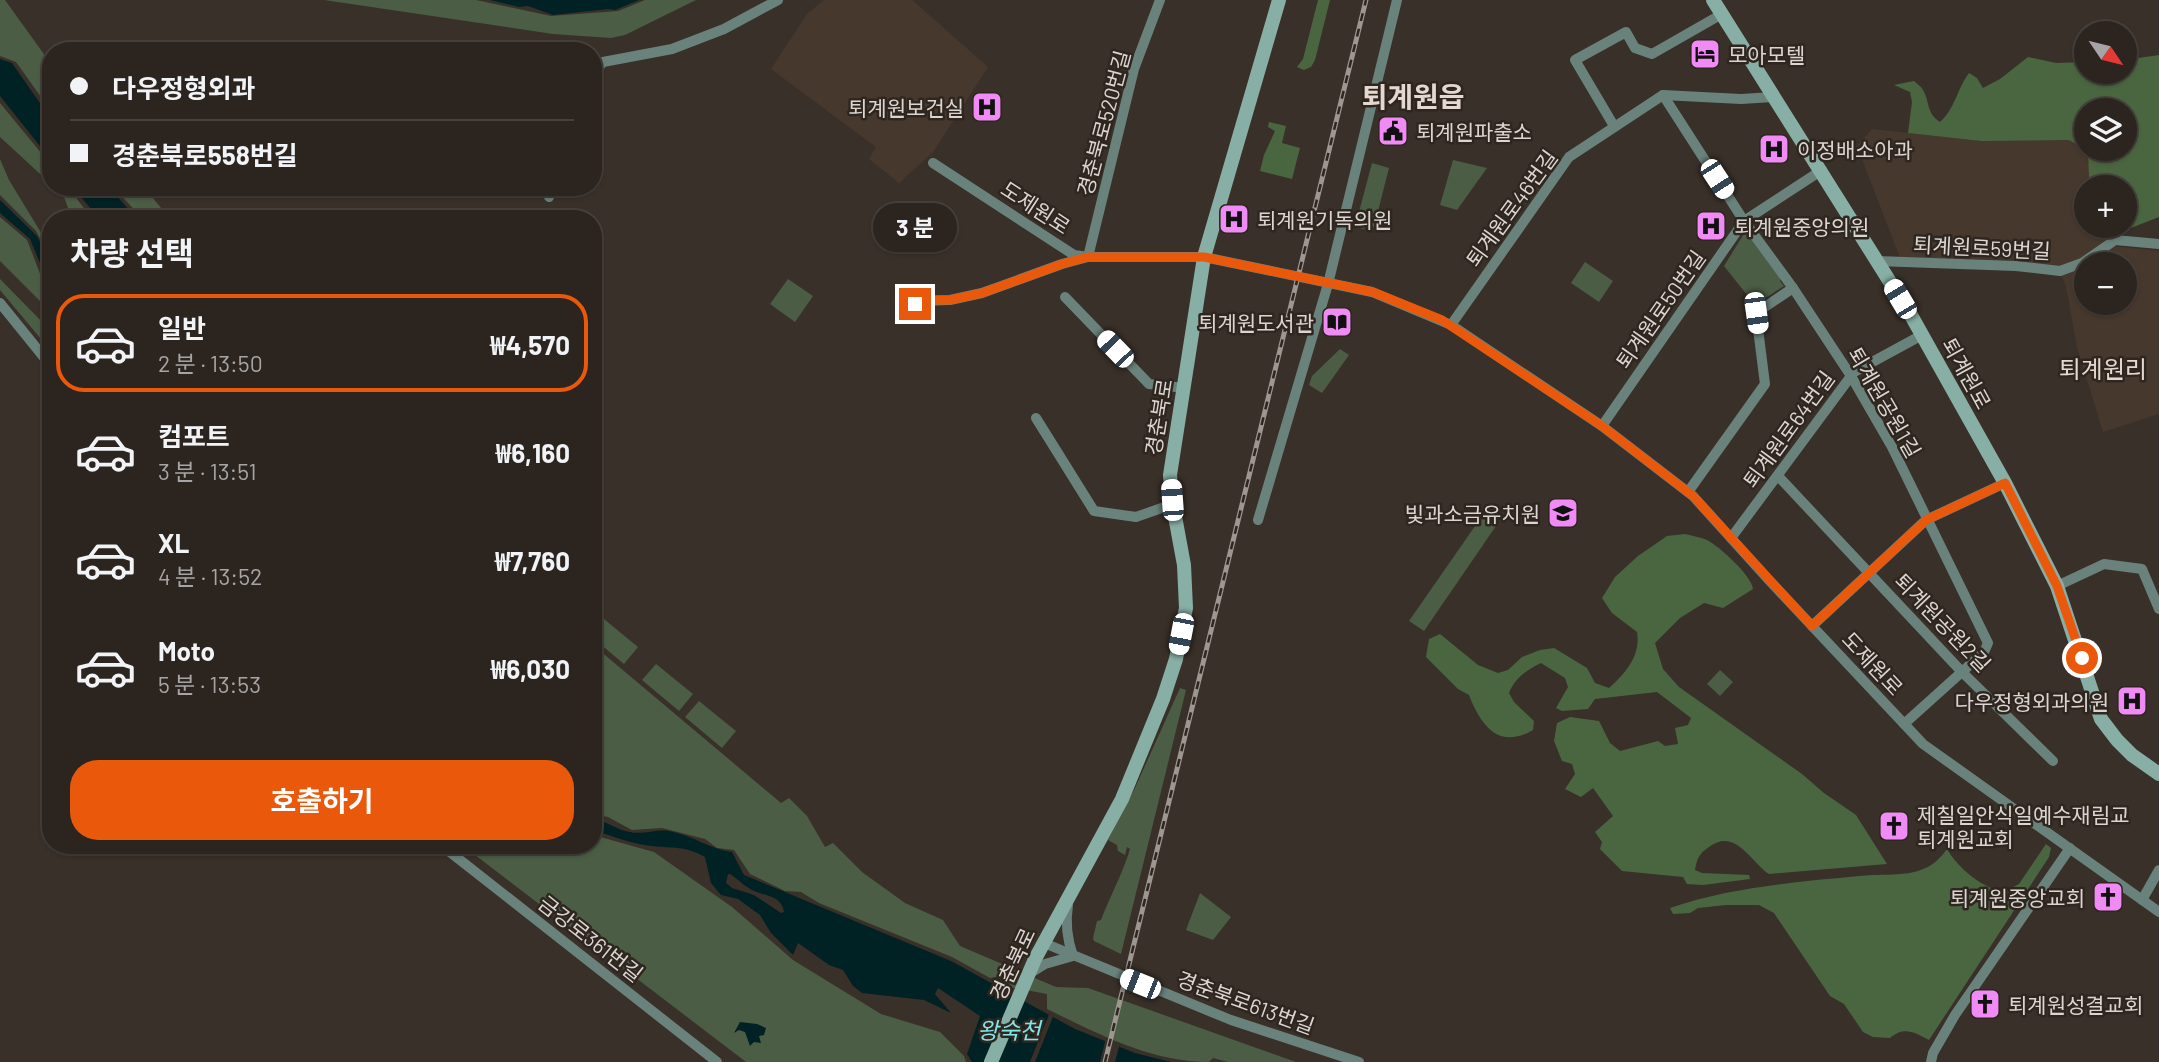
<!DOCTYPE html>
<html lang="ko">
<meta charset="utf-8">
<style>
:root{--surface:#2b241f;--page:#332c28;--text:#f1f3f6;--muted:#a6a4a4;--line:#47413d;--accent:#ea580c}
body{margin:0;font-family:Barlow,"Noto Sans KR",sans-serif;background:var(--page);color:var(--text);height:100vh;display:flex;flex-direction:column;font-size:26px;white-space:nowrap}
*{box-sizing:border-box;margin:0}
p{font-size:23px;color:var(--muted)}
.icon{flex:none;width:38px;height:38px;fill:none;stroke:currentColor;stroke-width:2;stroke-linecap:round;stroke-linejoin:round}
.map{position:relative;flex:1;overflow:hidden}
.panel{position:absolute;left:42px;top:210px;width:560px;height:644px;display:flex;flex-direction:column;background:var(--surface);border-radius:28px;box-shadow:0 2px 5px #0004,0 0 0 2px var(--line)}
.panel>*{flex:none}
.guide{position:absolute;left:42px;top:42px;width:560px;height:154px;border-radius:28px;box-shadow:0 2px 5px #0004,0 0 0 2px var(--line);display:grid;align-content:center;height:154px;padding:0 28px;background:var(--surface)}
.needle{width:46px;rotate:125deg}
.buttons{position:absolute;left:2074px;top:21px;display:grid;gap:14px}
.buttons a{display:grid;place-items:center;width:63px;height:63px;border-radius:50%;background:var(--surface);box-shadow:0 2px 5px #0004,0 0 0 2px var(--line);font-size:35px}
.end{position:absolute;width:32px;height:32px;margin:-16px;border:9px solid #ea580c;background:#fff;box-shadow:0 0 0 4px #fff}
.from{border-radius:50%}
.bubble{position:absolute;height:49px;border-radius:24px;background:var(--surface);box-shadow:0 2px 5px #0004,0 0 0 2px var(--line);font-size:23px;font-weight:700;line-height:49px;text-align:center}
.car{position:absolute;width:21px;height:42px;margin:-21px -10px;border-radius:9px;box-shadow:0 0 5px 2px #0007;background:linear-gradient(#fff 24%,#345 0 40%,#fff 0 76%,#345 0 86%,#fff 0)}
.guide b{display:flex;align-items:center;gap:24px;height:66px;font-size:26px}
.guide b+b{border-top:2px solid var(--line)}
.guide i{width:18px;height:18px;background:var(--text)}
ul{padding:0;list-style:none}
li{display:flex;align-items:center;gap:21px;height:98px;margin:0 14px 10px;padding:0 14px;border:4px solid transparent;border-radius:28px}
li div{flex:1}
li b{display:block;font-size:26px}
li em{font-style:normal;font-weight:700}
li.on{border-color:var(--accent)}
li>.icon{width:63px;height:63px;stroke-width:1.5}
h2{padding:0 28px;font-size:32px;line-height:84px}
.button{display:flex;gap:14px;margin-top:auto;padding:14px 28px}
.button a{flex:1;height:80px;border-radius:28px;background:var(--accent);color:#fff;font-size:28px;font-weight:700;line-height:80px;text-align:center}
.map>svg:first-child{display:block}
</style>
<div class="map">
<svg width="2159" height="1062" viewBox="0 0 2159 1062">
<rect width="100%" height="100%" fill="#393029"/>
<g fill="#47382e">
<path d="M 824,0 L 912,0 L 988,67 L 933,152 L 899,183 L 869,159 L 876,147 L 771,69 L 807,14 Z"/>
<path d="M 1872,129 L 1981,141 L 2069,140 L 2088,151 L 2118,179 L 2117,187 L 2086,187 L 2086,226 L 2114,226 L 2113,235 L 2072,264 L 2055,266 L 2039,265 L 2017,260 L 1900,258 L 1857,146 Z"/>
<path d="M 2112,246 L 2159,251 L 2159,414 L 2103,432 L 2077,347 L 2066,286 L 2061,275 L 2079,271 L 2086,266 L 2086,303 L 2124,303 L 2124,264 L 2088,264 Z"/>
</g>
<g fill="#4b5d45">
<path d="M 0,0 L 5,0 L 51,64 L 51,111 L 16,62 L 0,56 Z"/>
<path d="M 324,0 L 476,0 L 551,16 L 618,11 L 645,0 L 696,0 L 625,35 L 611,38 L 553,34 Z"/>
<path d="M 0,103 L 51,165 L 51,184 L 0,137 Z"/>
<path d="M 0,159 L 9,180 L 51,249 L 51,259 L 36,231 L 0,195 Z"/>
<path d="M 1453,160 L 1487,168 L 1457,210 L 1440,205 Z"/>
<path d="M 1372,163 L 1389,168 L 1374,227 L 1366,225 L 1364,229 L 1355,227 Z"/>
<path d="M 54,187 L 68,187 L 92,219 L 72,219 L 64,197 Z"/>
<path d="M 113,187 L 144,187 L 170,219 L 143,219 Z"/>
<path d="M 0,217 L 27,240 L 51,302 L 51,312 L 0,261 Z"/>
<path d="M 1745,232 L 1749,232 L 1781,276 L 1780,281 L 1784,286 L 1755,305 L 1724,266 Z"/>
<path d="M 1585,262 L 1613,281 L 1599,302 L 1571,283 Z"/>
<path d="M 0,279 L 51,331 L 51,351 L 0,290 Z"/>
<path d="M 788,279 L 813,296 L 795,322 L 770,304 Z"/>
<path d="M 1340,349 L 1349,355 L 1322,393 L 1309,385 L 1312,376 Z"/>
<path d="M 1482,516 L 1496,526 L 1424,631 L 1409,621 Z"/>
<path d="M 593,610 L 638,647 L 624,664 L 593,638 Z"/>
<path d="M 593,645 L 781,803 L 789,798 L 807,816 L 825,847 L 833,843 L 862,872 L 905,903 L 943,920 L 960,946 L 1056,987 L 1088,988 L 1296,1062 L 1228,1062 L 1213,1058 L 1209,1062 C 1151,1062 1098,1034 1047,1009 L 1047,994 L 1009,987 L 1009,975 L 990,978 L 952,957 L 819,903 L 801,892 L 785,891 L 750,874 L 734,850 L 717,848 L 705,839 L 662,828 L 632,830 L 608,817 L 593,814 Z"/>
<path d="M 656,664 L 693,694 L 679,711 L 642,680 Z"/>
<path d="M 1720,670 L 1733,682 L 1720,696 L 1707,684 Z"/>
<path d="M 1180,688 L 1186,690 L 1121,954 L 1094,941 L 1093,938 L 1097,921 L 1101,920 C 1110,896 1123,873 1130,849 L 1127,847 L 1125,855 L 1118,851 L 1117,845 L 1108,840 L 1135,788 Z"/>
<path d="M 699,701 L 736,731 L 722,748 L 685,717 Z"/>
<path d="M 593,835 L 654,852 L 732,907 L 793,960 L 881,1014 L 940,1032 L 964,1056 L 966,1062 L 746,1062 L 462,845 L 593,845 Z"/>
<path d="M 1200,893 L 1231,917 L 1213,940 L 1186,930 Z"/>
</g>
<g fill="#4a6640" fill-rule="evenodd">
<path d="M 1318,0 L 1330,0 L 1315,60 L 1311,67 L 1304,70 L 1297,67 L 1303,59 Z"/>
<path d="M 2159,55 L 2159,217 L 2113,235 L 2114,226 L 2124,226 L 2124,187 L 2117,187 L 2117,179 L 2089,177 L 2088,151 L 2069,140 L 1981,141 L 1908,133 L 1912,102 L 1910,92 L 1894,85 L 1914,81 C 1917,84 1921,86 1923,90 C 1930,102 1926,113 1940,122 C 1955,109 1957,89 1969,73 L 1977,78 L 1983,88 L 2000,79 L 2028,57 L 2056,63 L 2086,62 L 2086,72 L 2124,72 L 2125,60 ZM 2124,110 L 2124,149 L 2086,149 L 2086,110 Z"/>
<path d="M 1269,122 L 1286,126 L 1282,143 L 1300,148 L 1292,179 L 1260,171 L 1264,155 L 1275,131 L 1268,127 Z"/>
<path d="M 1685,534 C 1692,536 1700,537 1707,540 C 1719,546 1752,576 1753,589 L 1723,608 L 1704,603 L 1680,618 L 1655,643 L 1663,669 L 1679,687 L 1802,774 L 1824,793 L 1856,815 L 1887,864 L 1769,874 C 1751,862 1735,827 1709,847 C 1699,854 1697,858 1695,870 L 1702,873 L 1749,875 L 1750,879 L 1703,885 L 1687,884 L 1683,877 L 1622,871 L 1600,849 L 1602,842 L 1595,832 L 1613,816 L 1593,788 L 1581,797 L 1565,789 L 1575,774 L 1572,764 L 1562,761 L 1554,741 L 1557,723 L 1570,717 L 1599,721 L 1610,743 L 1620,751 L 1658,741 L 1665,746 L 1678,744 L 1675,728 L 1688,725 L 1691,718 L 1657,692 L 1595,699 L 1588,709 L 1562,711 L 1556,708 L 1568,687 L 1565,678 L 1541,663 C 1527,670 1515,678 1509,693 L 1514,702 L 1534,721 L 1533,730 C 1499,750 1481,726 1469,695 L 1458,689 L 1426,657 L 1429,639 L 1440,634 L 1478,665 L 1498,673 L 1508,670 L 1522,657 L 1540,650 L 1554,648 L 1587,668 L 1595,683 L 1609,688 C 1626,673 1641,655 1637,632 L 1612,613 L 1602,598 L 1615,577 L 1638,556 L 1667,536 Z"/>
<path d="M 2046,844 L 2051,848 L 2049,857 L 1929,1040 C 1914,1032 1904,1026 1890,1038 L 1873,1037 L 1863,1032 L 1844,1004 L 1830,996 L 1774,913 L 1759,905 L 1726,905 L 1698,908 L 1690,913 L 1673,914 L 1670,908 C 1730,887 1796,882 1859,876 C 1876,874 1903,876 1918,871 C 1931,867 1939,860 1947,849 C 1958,868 1982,888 2004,892 L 2019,884 Z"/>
</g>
<g fill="#002224" fill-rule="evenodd">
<path d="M 490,0 L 639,0 L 615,10 L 608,9 L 553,15 L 528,6 L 519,7 Z"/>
<path d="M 0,59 L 12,63 L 51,119 L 51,160 L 0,96 Z"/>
<path d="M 73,187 L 109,187 L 137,219 L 115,219 L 109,215 L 107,219 L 99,219 Z"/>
<path d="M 0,200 L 37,236 L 51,264 L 51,290 L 30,239 L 0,213 Z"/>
<path d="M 593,818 C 606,821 617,830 630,832 C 643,835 656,829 669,831 C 692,835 709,849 732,852 L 744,875 L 951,961 L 1075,1029 L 1135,1053 L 1171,1062 L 972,1062 L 967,1054 L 980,1016 L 938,988 L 935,994 L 951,1013 L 924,1000 L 862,993 L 853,986 L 843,970 L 829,965 L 798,943 L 793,955 L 771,933 L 760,915 L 738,899 L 721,895 L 711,883 L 705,857 C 683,845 675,849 652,846 C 632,844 612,836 593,830 ZM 728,874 L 730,874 C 738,879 745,887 754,891 C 765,896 782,896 784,912 L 781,913 L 754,895 L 732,888 L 726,883 Z"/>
<path d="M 740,1022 L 757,1024 L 766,1028 L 764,1035 L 759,1036 L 761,1043 L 754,1042 L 750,1046 L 745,1032 L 739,1030 L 734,1033 Z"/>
</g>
<g fill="#393029">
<path d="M 1050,1012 L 1054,1014 L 1035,1062 L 1030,1062 Z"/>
<path d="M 1106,1038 L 1120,1043 L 1115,1062 L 1100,1062 Z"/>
</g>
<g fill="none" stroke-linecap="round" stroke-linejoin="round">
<g stroke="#6a827c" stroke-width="10">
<path d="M 593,74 L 603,62 L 672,49 L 724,29 L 778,0"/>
<path d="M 1663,95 L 1744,221 L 1793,288 L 1851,376 L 1892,447 L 1988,643 L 1984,652 L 1904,724"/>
<path d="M 1614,126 L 1575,60 L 1626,32 L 1635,48 L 1652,54 L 1722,14"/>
<path d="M 933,163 L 1074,255 L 1088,257 L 1204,257 L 1372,292 L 1451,325 L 1602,426 L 1693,496 L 1767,578 L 1923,744 L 2159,912"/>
<path d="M 549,197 L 552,187"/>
<path d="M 1877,261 L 2016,266 L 2060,271 L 2082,263 L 2115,240 L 2159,244"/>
<path d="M 1065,297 L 1149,384 L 1184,388"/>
<path d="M 0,303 L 51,366"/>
<path d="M 909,315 L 918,301 L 950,300 L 982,293 L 1062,264 L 1088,257 L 1134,69 L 1160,0"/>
<path d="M 1451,325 L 1569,157 L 1663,95 L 1741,99 L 1773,97"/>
<path d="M 1036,418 L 1094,511 L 1136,517 L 1173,504"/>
<path d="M 1602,426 L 1744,221 L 1822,170"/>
<path d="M 1778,476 L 1962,672 L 2053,761"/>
<path d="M 1688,492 L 1765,384 L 1756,313 L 1793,288"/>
<path d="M 1258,520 L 1328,284 L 1397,0"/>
<path d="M 1731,538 L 1854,372 L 1922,335"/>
<path d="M 2057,586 L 2104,564 L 2142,569 L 2159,609"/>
<path d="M 1812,626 L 1926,520 L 2005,483"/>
<path d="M 441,845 L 717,1062"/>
<path d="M 2142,900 L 2159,870"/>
<path d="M 1044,943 L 1231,1020 L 1359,1062"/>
<path d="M 1027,975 L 1045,964 L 1073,956 C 1067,939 1065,924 1068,905"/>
<path d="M 1931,1062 L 1933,1053 L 1955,1015 L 2070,848"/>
</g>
<g stroke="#88afa5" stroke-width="14">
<path d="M 1713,0 L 1912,317 L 2005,483 L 2057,586 L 2101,719 L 2117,740 L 2132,755 L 2159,774"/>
<path d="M 991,1062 L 1035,959 L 1122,799 L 1163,699 L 1176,659 L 1186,608 L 1184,565 L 1172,500 L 1170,475 L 1204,257 L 1279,0"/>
</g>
<g stroke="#9d9691" stroke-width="5">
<path id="rail" d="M 1105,1062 L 1366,0"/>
</g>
<use href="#rail" stroke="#2f2620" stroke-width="2.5" stroke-dasharray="8" stroke-linecap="butt"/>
</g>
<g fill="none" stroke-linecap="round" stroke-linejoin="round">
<path stroke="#ea580c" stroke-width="9" d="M 915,304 L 923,300 L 950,300 L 982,293 L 1062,264 L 1088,257 L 1204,257 L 1373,292 L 1442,320 L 1602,426 L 1693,496 L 1812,626 L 1926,520 L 2005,483 L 2057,586 L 2082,658"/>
</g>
<defs>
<g id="hotel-square" transform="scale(1.575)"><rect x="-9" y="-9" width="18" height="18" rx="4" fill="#f08bf5" stroke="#2f2620"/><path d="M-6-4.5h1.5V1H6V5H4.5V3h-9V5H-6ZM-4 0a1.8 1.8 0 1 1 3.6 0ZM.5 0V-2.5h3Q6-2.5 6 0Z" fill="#111"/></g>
<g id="hospital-square" transform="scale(1.575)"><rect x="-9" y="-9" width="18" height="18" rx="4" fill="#f08bf5" stroke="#2f2620"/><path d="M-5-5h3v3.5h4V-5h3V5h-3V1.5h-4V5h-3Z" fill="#111"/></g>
<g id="civic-square" transform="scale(1.575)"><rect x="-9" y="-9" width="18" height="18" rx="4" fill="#f08bf5" stroke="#2f2620"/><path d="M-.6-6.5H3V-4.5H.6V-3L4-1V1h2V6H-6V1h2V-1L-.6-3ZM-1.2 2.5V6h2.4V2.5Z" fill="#111"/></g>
<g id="library-square" transform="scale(1.575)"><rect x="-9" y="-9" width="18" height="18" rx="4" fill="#f08bf5" stroke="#2f2620"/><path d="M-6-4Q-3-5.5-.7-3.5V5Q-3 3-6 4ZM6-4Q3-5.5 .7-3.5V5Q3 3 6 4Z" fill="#111"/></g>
<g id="school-square" transform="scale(1.575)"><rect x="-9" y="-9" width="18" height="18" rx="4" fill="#f08bf5" stroke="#2f2620"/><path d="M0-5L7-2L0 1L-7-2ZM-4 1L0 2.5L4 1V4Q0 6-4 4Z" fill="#111"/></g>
<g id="church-square" transform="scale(1.575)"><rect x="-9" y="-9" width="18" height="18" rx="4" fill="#f08bf5" stroke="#2f2620"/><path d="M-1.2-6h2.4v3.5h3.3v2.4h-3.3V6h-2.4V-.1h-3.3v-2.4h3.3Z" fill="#111"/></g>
</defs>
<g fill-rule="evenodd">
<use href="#hotel-square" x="1705" y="54"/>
<use href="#hospital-square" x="987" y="107"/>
<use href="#civic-square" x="1393" y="131"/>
<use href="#hospital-square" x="1774" y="149"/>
<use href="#hospital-square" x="1234" y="219"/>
<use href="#hospital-square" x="1711" y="226"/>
<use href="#library-square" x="1337" y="322"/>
<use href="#school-square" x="1563" y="513"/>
<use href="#hospital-square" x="2132" y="701"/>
<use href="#church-square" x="1894" y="826"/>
<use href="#church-square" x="2108" y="897"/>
<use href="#church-square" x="1985" y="1004"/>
</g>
<g text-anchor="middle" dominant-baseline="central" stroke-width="5" stroke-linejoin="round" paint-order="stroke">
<g font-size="21" fill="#dbd5d1" stroke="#2f2620" text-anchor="start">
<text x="1728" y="54">모아모텔</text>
<text x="964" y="107" text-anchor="end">퇴계원보건실</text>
<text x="1416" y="131">퇴계원파출소</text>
<text x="1797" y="149">이정배소아과</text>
<text x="1257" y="219">퇴계원기독의원</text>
<text x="1734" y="226">퇴계원중앙의원</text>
<text x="1314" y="322" text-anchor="end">퇴계원도서관</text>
<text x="1540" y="513" text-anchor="end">빛과소금유치원</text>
<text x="2109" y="701" text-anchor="end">다우정형외과의원</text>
<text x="1917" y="814">제칠일안식일예수재림교<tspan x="1917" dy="24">퇴계원교회</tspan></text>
<text x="2085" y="897" text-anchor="end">퇴계원중앙교회</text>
<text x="2008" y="1004">퇴계원성결교회</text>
</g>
<g font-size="21" fill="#dbd5d1" stroke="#2f2620">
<text transform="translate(1103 123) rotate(-75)">경춘북로520번길</text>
<text transform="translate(1036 207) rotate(33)">도제원로</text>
<text transform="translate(1511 208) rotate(-54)">퇴계원로46번길</text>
<text transform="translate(1982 247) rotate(3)">퇴계원로59번길</text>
<text transform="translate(1660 309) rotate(-55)">퇴계원로50번길</text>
<text transform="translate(1967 373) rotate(61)">퇴계원로</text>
<text transform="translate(1885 402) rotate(60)">퇴계원공원1길</text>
<text transform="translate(1158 417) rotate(-81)">경춘북로</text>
<text transform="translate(1788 429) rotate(-54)">퇴계원로64번길</text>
<text transform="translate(1943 622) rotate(46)">퇴계원공원2길</text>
<text transform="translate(1873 663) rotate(47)">도제원로</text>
<text transform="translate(591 938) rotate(38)">금강로361번길</text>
<text transform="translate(1012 964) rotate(-65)">경춘북로</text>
<text transform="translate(1246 1002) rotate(20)">경춘북로613번길</text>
</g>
<g font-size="23" font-style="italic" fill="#7fe6ea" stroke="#2f2620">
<text x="1009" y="1030">왕숙천</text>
</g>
<g font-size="24" fill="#e5d8d0" stroke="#2f2620">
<text x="2103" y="368">퇴계원리</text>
</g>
<g font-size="28" font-weight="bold" fill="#e5d8d0" stroke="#2f2620">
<text x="1413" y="96">퇴계원읍</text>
</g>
</g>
</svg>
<div class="buttons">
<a><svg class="needle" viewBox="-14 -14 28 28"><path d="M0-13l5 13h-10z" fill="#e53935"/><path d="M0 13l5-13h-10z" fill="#a6a4a4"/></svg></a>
<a><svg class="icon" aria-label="layers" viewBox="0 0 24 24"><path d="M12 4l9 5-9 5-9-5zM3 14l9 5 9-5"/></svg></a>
<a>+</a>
<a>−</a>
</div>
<i class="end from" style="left:2082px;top:658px"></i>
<i class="end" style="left:915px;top:304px"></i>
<div class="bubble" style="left:873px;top:203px;width:84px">3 분</div>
<i class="car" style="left:1717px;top:179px;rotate:147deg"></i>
<i class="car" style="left:1900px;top:299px;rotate:329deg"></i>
<i class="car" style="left:1756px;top:313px;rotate:172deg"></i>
<i class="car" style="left:1115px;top:349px;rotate:316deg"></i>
<i class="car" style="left:1172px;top:500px;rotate:356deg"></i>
<i class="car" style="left:1181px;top:634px;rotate:191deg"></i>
<i class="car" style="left:1140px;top:984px;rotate:292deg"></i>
<div class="guide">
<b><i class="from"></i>다우정형외과</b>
<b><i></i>경춘북로558번길</b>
</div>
<section class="panel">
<h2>차량 선택</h2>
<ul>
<li class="on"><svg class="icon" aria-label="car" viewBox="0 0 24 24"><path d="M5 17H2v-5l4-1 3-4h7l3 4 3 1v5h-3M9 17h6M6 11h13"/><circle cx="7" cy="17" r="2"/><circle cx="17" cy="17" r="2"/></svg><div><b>일반</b><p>2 분 · 13:50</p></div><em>₩4,570</em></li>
<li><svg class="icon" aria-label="car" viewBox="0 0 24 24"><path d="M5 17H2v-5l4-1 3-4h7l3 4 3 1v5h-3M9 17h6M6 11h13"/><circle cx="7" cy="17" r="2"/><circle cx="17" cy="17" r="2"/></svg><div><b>컴포트</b><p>3 분 · 13:51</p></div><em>₩6,160</em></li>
<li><svg class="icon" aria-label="car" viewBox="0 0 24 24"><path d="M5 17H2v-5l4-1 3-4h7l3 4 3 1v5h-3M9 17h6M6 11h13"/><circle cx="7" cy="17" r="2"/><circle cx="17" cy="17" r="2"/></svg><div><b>XL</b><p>4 분 · 13:52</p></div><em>₩7,760</em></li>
<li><svg class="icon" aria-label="car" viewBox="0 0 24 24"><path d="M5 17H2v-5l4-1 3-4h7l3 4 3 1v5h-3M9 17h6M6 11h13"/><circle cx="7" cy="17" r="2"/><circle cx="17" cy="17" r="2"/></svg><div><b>Moto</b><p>5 분 · 13:53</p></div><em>₩6,030</em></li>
</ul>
<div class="button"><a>호출하기</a></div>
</section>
</div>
